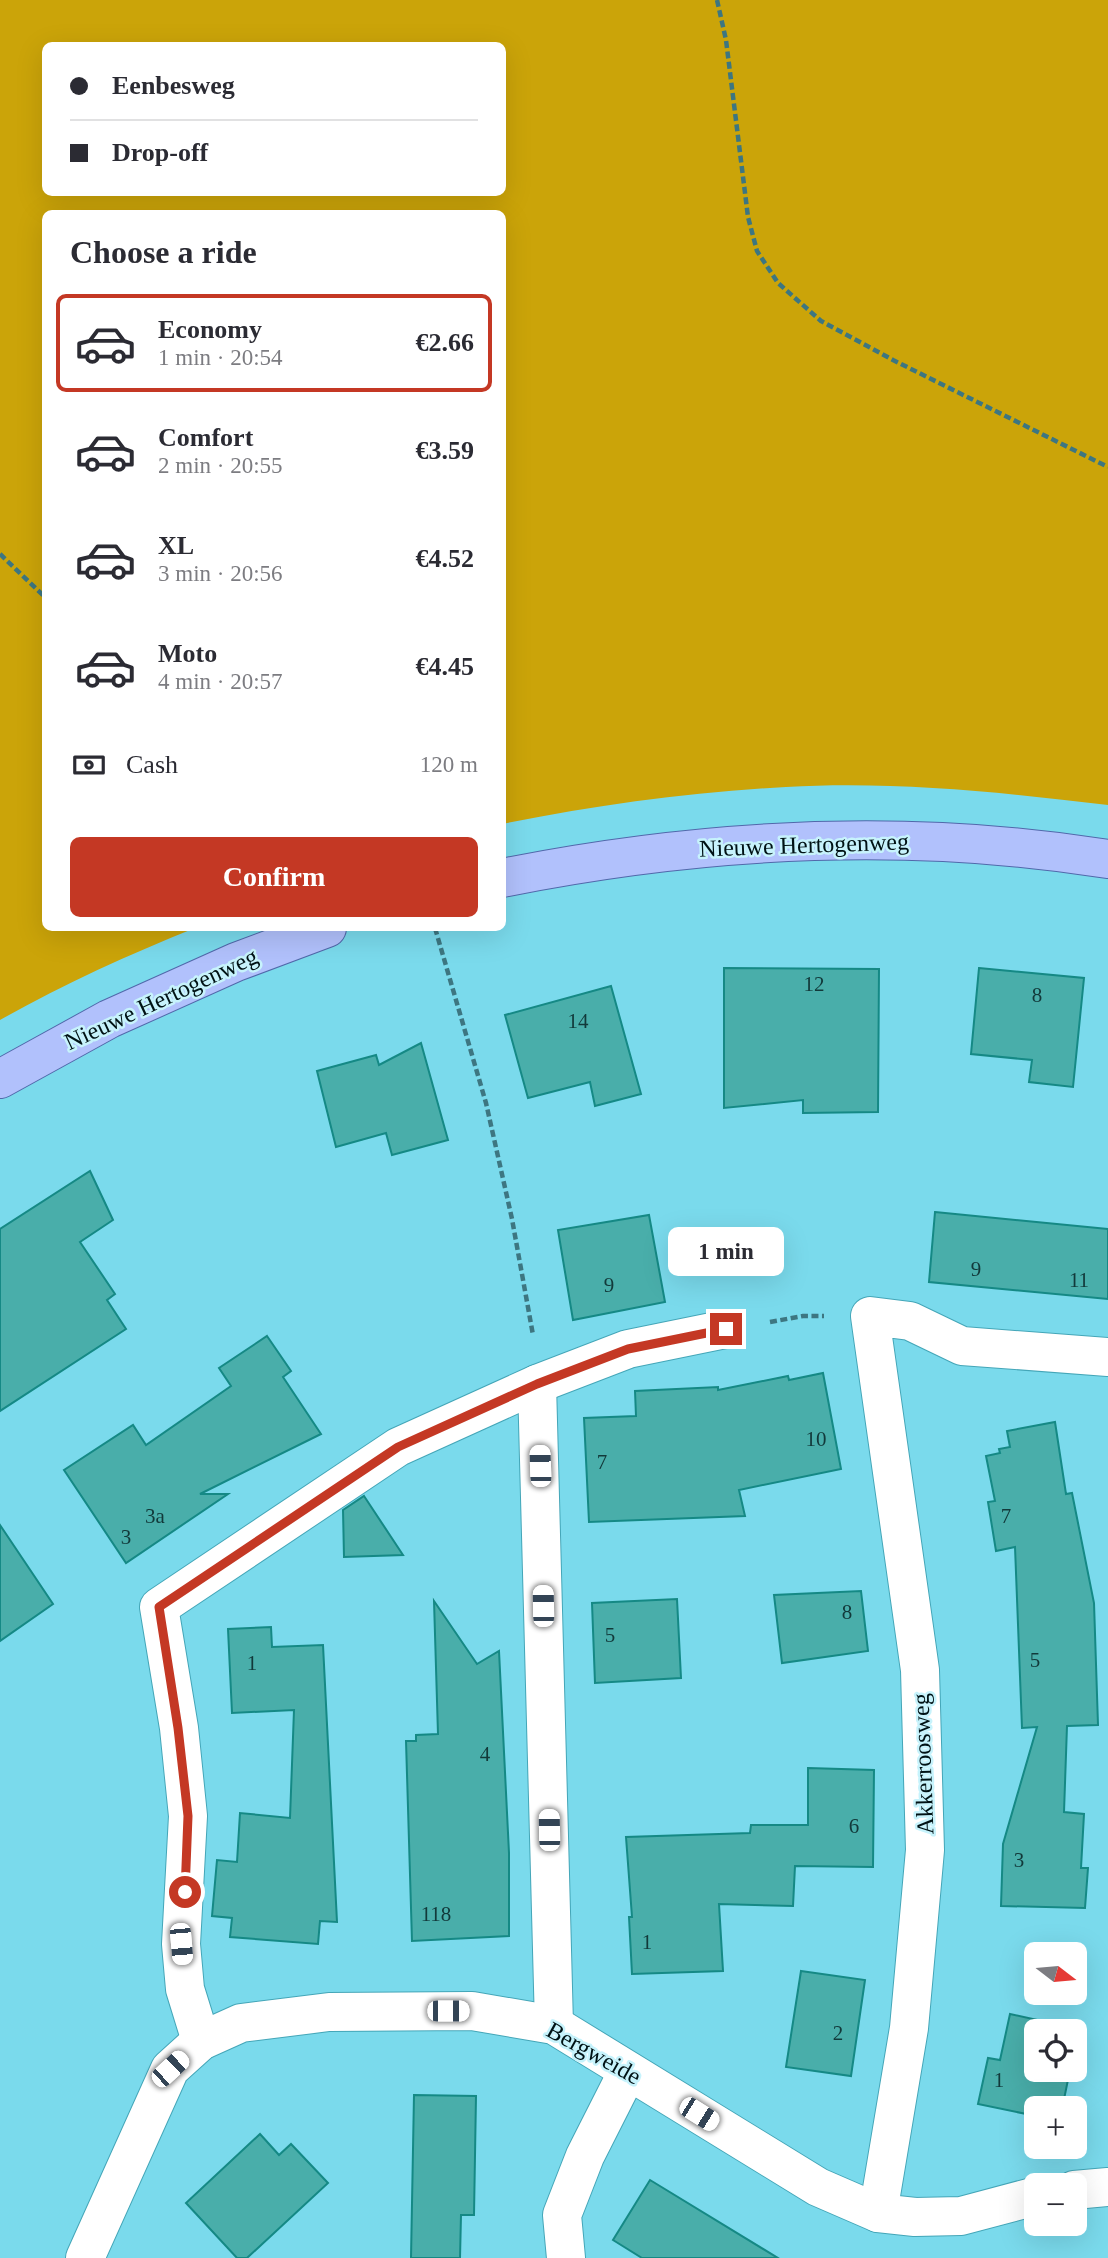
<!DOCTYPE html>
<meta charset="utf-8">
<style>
:root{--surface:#fff;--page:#f2f2f3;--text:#2b2b33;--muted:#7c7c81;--line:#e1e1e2;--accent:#c43824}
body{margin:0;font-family:"Times New Roman",serif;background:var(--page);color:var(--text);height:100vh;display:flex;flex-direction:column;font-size:26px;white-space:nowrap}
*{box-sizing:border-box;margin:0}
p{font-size:23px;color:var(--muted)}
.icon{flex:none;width:38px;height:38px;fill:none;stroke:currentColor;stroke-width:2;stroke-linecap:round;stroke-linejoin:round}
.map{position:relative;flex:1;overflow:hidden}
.drawer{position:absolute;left:42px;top:210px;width:464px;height:721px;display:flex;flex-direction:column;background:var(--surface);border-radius:10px;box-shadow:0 7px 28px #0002}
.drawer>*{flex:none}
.top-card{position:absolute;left:42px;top:42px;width:464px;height:154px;border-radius:10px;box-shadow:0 7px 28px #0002;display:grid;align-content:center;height:154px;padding:0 28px;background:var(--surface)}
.needle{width:46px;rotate:106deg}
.controls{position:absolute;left:1024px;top:1942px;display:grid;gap:14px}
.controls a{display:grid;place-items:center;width:63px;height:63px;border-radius:10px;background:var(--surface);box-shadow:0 7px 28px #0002;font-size:35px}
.end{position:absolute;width:32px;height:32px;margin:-16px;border:9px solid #c43824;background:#fff;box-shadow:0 0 0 4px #fff}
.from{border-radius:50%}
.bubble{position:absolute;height:49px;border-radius:10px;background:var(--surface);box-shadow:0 7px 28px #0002;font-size:23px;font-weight:700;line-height:49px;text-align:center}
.car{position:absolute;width:21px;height:42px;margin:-21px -10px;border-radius:9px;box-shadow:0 0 5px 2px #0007;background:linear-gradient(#fff 24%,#345 0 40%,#fff 0 76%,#345 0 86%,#fff 0)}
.top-card b{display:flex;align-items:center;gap:24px;height:66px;font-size:26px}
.top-card b+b{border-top:2px solid var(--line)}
.top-card i{width:18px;height:18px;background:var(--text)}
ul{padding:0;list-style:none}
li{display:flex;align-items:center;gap:21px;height:98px;margin:0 14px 10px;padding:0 14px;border:4px solid transparent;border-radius:10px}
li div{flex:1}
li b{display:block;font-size:26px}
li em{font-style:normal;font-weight:700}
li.on{border-color:var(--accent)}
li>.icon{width:63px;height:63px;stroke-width:1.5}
h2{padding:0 28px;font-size:32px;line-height:84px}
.pay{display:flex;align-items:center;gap:18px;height:77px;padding:0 28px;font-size:26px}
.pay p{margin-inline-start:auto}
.primary-button{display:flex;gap:14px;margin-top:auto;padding:14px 28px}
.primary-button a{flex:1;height:80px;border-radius:10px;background:var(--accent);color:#fff;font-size:28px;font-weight:700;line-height:80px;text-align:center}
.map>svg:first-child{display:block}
</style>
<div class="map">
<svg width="1108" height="2258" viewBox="0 0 1108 2258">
<rect width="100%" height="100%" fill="#7adaec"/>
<path fill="#cba409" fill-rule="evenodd" d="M 0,0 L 1108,0 L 1108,805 C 1001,792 893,781 786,787 C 690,792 596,805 502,824 L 502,214 L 46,214 L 46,928 L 195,928 C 128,955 62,985 0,1020 ZM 46,46 L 502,46 L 502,192 L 46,192 Z"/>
<g fill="#49aeaa" stroke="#158985" stroke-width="2">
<path d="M 724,968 L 879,969 L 878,1112 L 803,1113 L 803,1100 L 724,1108 Z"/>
<path d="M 979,968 L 1084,978 L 1073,1087 L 1029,1082 L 1032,1060 L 971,1054 Z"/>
<path d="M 611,986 L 641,1094 L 595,1106 L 590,1082 L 528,1098 L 505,1015 Z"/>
<path d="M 421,1043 L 448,1140 L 392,1155 L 386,1133 L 336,1147 L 317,1071 L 376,1055 L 379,1065 Z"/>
<path d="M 90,1171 L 113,1220 L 80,1242 L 115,1294 L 107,1300 L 126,1329 L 0,1411 L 0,1229 Z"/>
<path d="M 935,1212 L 1108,1229 L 1108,1299 L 929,1282 Z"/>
<path d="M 649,1215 L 665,1302 L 573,1320 L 558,1230 Z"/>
<path d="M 267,1336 L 291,1371 L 283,1377 L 321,1434 L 200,1494 L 228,1494 L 126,1563 L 64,1470 L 133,1425 L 146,1445 L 231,1386 L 219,1368 Z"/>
<path d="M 823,1373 L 841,1469 L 739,1490 L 745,1516 L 589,1522 L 584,1418 L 636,1416 L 635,1391 L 718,1387 L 718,1390 L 788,1376 L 789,1380 Z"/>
<path d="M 1055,1422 L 1066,1494 L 1072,1493 L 1094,1603 L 1098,1725 L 1067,1726 L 1064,1812 L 1084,1814 L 1081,1868 L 1088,1868 L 1085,1908 L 1001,1906 L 1003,1844 L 1037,1727 L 1022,1728 L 1015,1547 L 996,1551 L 988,1502 L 995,1501 L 986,1456 L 1000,1453 L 999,1449 L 1010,1447 L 1007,1431 Z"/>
<path d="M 364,1496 L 403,1555 L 344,1557 L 343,1510 Z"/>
<path d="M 0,1525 L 53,1604 L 0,1641 Z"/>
<path d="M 861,1591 L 868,1651 L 782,1663 L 774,1595 Z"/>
<path d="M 677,1599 L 681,1678 L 595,1683 L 592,1603 Z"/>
<path d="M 434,1601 L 477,1664 L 499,1651 L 509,1853 L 509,1936 L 412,1941 L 406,1741 L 416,1741 L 416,1735 L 438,1734 Z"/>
<path d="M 271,1627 L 272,1647 L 323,1645 L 337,1922 L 320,1921 L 318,1944 L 230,1937 L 232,1918 L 212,1916 L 217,1860 L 237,1862 L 240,1813 L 290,1818 L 294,1710 L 232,1713 L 228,1629 Z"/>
<path d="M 808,1768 L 874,1770 L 873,1867 L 795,1866 L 793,1906 L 719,1904 L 723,1971 L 632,1974 L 629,1917 L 632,1917 L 626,1837 L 750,1833 L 751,1825 L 808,1825 Z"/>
<path d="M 801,1971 L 865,1980 L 851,2076 L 786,2067 Z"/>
<path d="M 1010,2014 L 1078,2029 L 1074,2046 L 1074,2032 L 1036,2032 L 1036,2070 L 1070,2070 L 1062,2109 L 1036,2109 L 1036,2116 L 978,2104 L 988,2058 L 1000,2060 Z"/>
<path d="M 414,2095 L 476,2096 L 474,2215 L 461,2215 L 460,2258 L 411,2258 Z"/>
<path d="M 260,2134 L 279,2155 L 291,2144 L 328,2183 L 247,2258 L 237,2258 L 186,2203 Z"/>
<path d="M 650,2180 L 778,2258 L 642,2258 L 613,2240 Z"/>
</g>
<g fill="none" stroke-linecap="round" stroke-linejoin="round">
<g stroke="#44a6b8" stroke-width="40">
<g id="minor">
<path d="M 537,1384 L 554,2025"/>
<path d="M 201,2041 L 185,1989 L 181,1944 L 188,1816 L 179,1728 L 159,1607 L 398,1447 L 537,1384 L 628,1349 L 726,1329"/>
<path d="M 1074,2190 L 1108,2187"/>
<path d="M 878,2213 L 909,2028 L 925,1850 L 920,1670 L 870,1316 L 910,1321 L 962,1346 L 1108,1357"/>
<path d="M 85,2258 L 170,2069 L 201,2041 L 241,2023 L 329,2012 L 472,2011 L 554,2025 L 818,2187 L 878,2213 L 915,2217 L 961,2216 L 1036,2196"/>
<path d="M 566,2258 L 562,2215 L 585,2156 L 628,2071"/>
</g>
</g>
<g stroke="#5168aa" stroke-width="40">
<g id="major">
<path d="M 502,878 C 702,838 906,827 1108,859"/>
<path d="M 0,1079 L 109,1019 L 236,962 L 327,928"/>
</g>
</g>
<g stroke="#3d7681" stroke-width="4.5" stroke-dasharray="7 3.5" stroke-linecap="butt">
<path d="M 717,0 L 726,40 L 748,217 L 757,251 L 778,283 L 821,321 L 893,360 L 1108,467"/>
<path d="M 0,554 L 46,598"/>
<path d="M 435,928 L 486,1103 L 512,1219 L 533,1335"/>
<path d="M 770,1322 L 803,1316 L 824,1316"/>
</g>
<use href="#minor" stroke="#fff" stroke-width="38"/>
<use href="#major" stroke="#b1c1fc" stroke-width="38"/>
</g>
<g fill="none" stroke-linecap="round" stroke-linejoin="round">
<path stroke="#c43824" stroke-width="9" d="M 185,1892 L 188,1816 L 178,1728 L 159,1607 L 398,1447 L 537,1384 L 628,1349 L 726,1329"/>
</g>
<g text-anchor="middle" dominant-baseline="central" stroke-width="5" stroke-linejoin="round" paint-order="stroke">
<g font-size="21" fill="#12393a">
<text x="814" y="984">12</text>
<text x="1037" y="995">8</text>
<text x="578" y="1021">14</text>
<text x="976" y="1269">9</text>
<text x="1079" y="1280">11</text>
<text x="609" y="1285">9</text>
<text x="816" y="1439">10</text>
<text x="602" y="1462">7</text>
<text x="155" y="1516">3a</text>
<text x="1006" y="1516">7</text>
<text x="126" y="1537">3</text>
<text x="847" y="1612">8</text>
<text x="610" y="1635">5</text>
<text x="1035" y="1660">5</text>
<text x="252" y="1663">1</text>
<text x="485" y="1754">4</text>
<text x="854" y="1826">6</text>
<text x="1019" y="1860">3</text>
<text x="436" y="1914">118</text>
<text x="647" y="1942">1</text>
<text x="838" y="2033">2</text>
<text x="999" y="2080">1</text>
</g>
<g font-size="24" fill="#001215" stroke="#c7f3fc">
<text transform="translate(804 845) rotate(-2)">Nieuwe Hertogenweg</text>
<text transform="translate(161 999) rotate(-25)">Nieuwe Hertogenweg</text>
<text transform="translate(923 1764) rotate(-92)">Akkerroosweg</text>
<text transform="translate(594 2053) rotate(29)">Bergweide</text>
</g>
</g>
</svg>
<div class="controls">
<a><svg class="needle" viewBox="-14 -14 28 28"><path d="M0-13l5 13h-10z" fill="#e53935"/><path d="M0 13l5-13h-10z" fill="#7c7c81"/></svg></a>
<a><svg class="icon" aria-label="locate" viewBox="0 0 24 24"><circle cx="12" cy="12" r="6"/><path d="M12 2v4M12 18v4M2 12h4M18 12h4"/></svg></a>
<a>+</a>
<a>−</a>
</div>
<i class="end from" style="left:185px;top:1892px"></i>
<i class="end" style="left:726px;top:1329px"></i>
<div class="bubble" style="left:668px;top:1227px;width:116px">1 min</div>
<i class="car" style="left:540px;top:1466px;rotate:358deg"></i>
<i class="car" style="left:543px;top:1606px;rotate:359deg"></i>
<i class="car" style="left:549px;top:1830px;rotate:359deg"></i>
<i class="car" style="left:181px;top:1944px;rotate:175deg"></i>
<i class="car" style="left:448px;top:2011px;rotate:90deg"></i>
<i class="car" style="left:170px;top:2069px;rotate:47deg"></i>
<i class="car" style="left:699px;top:2114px;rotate:122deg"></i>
<div class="top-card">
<b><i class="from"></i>Eenbesweg</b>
<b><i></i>Drop-off</b>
</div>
<section class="drawer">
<h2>Choose a ride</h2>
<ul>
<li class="on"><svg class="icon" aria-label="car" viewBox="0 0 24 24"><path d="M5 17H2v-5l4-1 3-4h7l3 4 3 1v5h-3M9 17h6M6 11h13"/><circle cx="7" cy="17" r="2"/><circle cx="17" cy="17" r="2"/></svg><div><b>Economy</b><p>1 min · 20:54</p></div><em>€2.66</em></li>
<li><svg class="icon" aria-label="car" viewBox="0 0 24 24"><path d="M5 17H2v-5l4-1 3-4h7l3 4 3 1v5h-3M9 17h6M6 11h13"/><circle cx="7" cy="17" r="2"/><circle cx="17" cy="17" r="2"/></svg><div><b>Comfort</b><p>2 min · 20:55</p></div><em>€3.59</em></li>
<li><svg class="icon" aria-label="car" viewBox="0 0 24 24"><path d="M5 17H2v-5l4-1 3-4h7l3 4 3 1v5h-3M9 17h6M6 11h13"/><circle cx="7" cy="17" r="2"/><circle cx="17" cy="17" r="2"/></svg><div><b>XL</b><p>3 min · 20:56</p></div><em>€4.52</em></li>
<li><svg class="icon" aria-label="car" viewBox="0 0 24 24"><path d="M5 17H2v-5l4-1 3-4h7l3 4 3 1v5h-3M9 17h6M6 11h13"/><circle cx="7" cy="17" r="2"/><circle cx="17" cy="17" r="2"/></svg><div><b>Moto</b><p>4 min · 20:57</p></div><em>€4.45</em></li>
</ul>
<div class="pay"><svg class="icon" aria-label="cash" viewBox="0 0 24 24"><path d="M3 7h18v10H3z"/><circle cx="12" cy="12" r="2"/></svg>Cash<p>120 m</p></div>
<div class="primary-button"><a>Confirm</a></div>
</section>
</div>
